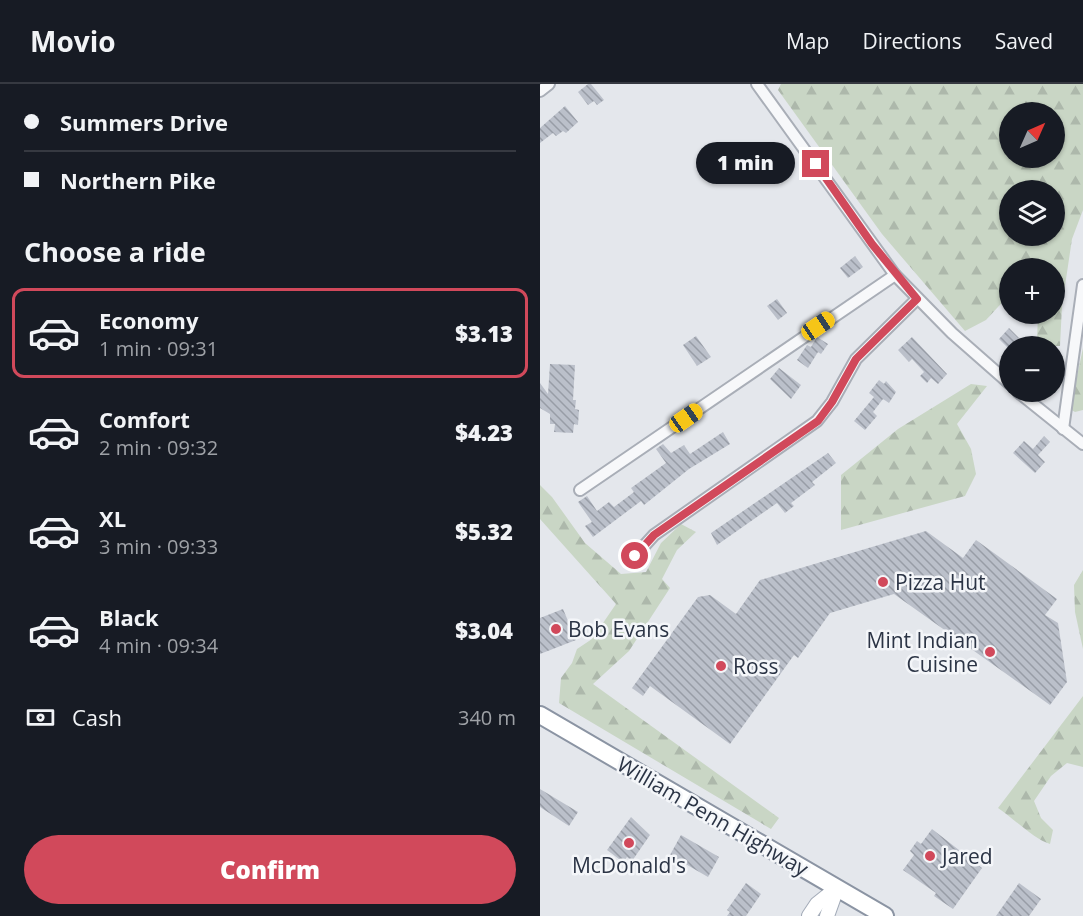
<!DOCTYPE html>
<meta charset="utf-8">
<style>
:root{--surface:#171b24;--page:#242831;--text:#f1f3f6;--muted:#9ea1a6;--line:#363941;--accent:#d1495b}
body{margin:0;font-family:"Open Sans",sans-serif;background:var(--page);color:var(--text);height:100vh;display:flex;flex-direction:column;font-size:22px;white-space:nowrap}
*{box-sizing:border-box;margin:0}
p{font-size:20px;color:var(--muted)}
.icon{flex:none;width:33px;height:33px;fill:none;stroke:currentColor;stroke-width:2;stroke-linecap:round;stroke-linejoin:round}
.map{position:relative;flex:1;overflow:hidden}
.details{display:flex;flex-direction:column;background:var(--surface);width:540px}
.details>*{flex:none}
.guide{display:grid;align-content:center;height:132px;padding:0 24px;background:var(--surface)}
.needle{width:39px;rotate:45deg}
.tools{position:absolute;left:459px;top:18px;display:grid;gap:12px}
.tools a{display:grid;place-items:center;width:66px;height:66px;border-radius:50%;background:var(--surface);box-shadow:0 2px 4px #0004;font-size:30px}
.end{position:absolute;width:27px;height:27px;margin:-14px;border:8px solid #d1495b;background:#fff;box-shadow:0 0 0 3px #fff}
.from{border-radius:50%}
.bubble{position:absolute;height:42px;border-radius:21px;background:var(--surface);box-shadow:0 2px 4px #0004;font-size:20px;font-weight:800;line-height:42px;text-align:center}
.car{position:absolute;width:18px;height:36px;margin:-18px -9px;border-radius:8px;box-shadow:0 0 4px 2px #0007;background:linear-gradient(#f5c518 24%,#345 0 40%,#f5c518 0 76%,#345 0 86%,#f5c518 0)}
.guide b{display:flex;align-items:center;gap:21px;height:57px;font-size:22px}
.guide b+b{border-top:2px solid var(--line)}
.guide i{width:15px;height:15px;background:var(--text)}
ul{padding:0;list-style:none}
li{display:flex;align-items:center;gap:18px;height:90px;margin:0 12px 9px;padding:0 12px;border:3px solid transparent;border-radius:12px}
li div{flex:1}
li b{display:block;font-size:22px}
li em{font-style:normal;font-weight:800}
li.current{border-color:var(--accent)}
li>.icon{width:54px;height:54px;stroke-width:1.5}
h2{padding:0 24px;font-size:27px;line-height:72px}
.pay{display:flex;align-items:center;gap:15px;height:66px;padding:0 24px;font-size:22px}
.pay p{margin-inline-start:auto}
.button{display:flex;gap:12px;margin-top:auto;padding:12px 24px}
.button a{flex:1;height:69px;border-radius:36px;background:var(--accent);color:#fff;font-size:24px;font-weight:800;line-height:69px;text-align:center}
header{display:flex;align-items:center;gap:36px;box-sizing:border-box;height:84px;padding:0 30px;background:var(--surface);border-bottom:2px solid var(--line)}
header strong{font-size:28px}
nav{display:flex;gap:33px;margin-inline-start:auto;font-size:21px}
main{display:flex;flex:1;min-height:0}
.map>svg:first-child{display:block}
</style>
<header>
<strong>Movio</strong>
<nav><a>Map</a><a>Directions</a><a>Saved</a></nav>
</header>
<main>
<section class="details">
<div class="guide">
<b><i class="from"></i>Summers Drive</b>
<b><i></i>Northern Pike</b>
</div>
<h2>Choose a ride</h2>
<ul>
<li class="current"><svg class="icon" aria-label="car" viewBox="0 0 24 24"><path d="M5 17H2v-5l4-1 3-4h7l3 4 3 1v5h-3M9 17h6M6 11h13"/><circle cx="7" cy="17" r="2"/><circle cx="17" cy="17" r="2"/></svg><div><b>Economy</b><p>1 min · 09:31</p></div><em>$3.13</em></li>
<li><svg class="icon" aria-label="car" viewBox="0 0 24 24"><path d="M5 17H2v-5l4-1 3-4h7l3 4 3 1v5h-3M9 17h6M6 11h13"/><circle cx="7" cy="17" r="2"/><circle cx="17" cy="17" r="2"/></svg><div><b>Comfort</b><p>2 min · 09:32</p></div><em>$4.23</em></li>
<li><svg class="icon" aria-label="car" viewBox="0 0 24 24"><path d="M5 17H2v-5l4-1 3-4h7l3 4 3 1v5h-3M9 17h6M6 11h13"/><circle cx="7" cy="17" r="2"/><circle cx="17" cy="17" r="2"/></svg><div><b>XL</b><p>3 min · 09:33</p></div><em>$5.32</em></li>
<li><svg class="icon" aria-label="car" viewBox="0 0 24 24"><path d="M5 17H2v-5l4-1 3-4h7l3 4 3 1v5h-3M9 17h6M6 11h13"/><circle cx="7" cy="17" r="2"/><circle cx="17" cy="17" r="2"/></svg><div><b>Black</b><p>4 min · 09:34</p></div><em>$3.04</em></li>
</ul>
<div class="pay"><svg class="icon" aria-label="cash" viewBox="0 0 24 24"><path d="M3 7h18v10H3z"/><circle cx="12" cy="12" r="2"/></svg>Cash<p>340 m</p></div>
<div class="button"><a>Confirm</a></div>
</section>
<div class="map">
<svg width="543" height="832" viewBox="0 0 543 832">
<defs>
<pattern id="forest-firs" width="22" height="20" patternUnits="userSpaceOnUse" patternTransform="scale(1.5)"><rect width="22" height="20" fill="#c9d6c5"/><path d="M5 1l3.5 6h-7zM16 11l3.5 6h-7z" fill="#adb8ab"/></pattern>
<pattern id="building-back-hatch" width="6" height="6" patternUnits="userSpaceOnUse" patternTransform="scale(1.5)"><rect width="6" height="6" fill="#bbc0ca"/><path d="M-1 5l2 2M0 0l6 6M5-1l2 2" fill="none" stroke="#989da6"/></pattern>
</defs>
<rect width="100%" height="100%" fill="#e4e7ec"/>
<g fill="url(#forest-firs)" fill-rule="evenodd">
<path d="M 241,0 L 543,0 L 543,126 L 532,155 L 522,222 L 520,262 L 503,262 L 497,257 L 498,230 L 514,230 L 514,184 L 470,184 L 469,211 L 446,236 L 425,247 L 342,150 L 238,6 ZM 514,28 L 514,74 L 470,74 L 470,28 ZM 514,106 L 514,152 L 470,152 L 470,106 Z"/>
<path d="M 543,264 L 543,326 L 535,328 L 530,325 Z"/>
<path d="M 431,300 L 447,302 L 417,340 L 431,365 L 436,390 L 425,412 L 301,446 L 301,391 L 358,345 Z"/>
<path d="M 0,401 L 12,413 L 45,459 L 81,490 L 106,488 L 121,459 L 141,440 L 156,448 L 137,466 L 122,495 L 130,504 L 89,567 L 53,600 L 239,734 L 231,745 L 19,619 L 21,594 L 32,579 L 37,565 L 52,555 L 76,520 L 0,435 Z"/>
<path d="M 543,486 L 543,565 L 535,528 L 534,501 Z"/>
<path d="M 543,612 L 543,683 L 527,679 L 511,692 L 494,717 L 501,734 L 513,746 L 510,760 C 495,756 473,734 458,724 Z"/>
</g>
<g fill="url(#building-back-hatch)">
<path d="M 48,0 L 51,0 L 64,16 L 57,21 L 54,17 L 48,21 L 38,8 Z"/>
<path d="M 25,22 L 38,38 L 26,49 L 23,47 L 16,52 L 13,49 L 0,59 L 0,44 Z"/>
<path d="M 223,63 L 233,76 L 215,90 L 211,85 L 205,89 L 196,77 L 213,64 L 216,68 Z"/>
<path d="M 315,172 L 323,183 L 308,194 L 300,184 Z"/>
<path d="M 237,215 L 247,229 L 238,236 L 227,222 Z"/>
<path d="M 469,244 L 479,254 L 469,265 L 459,255 Z"/>
<path d="M 156,252 L 171,273 L 157,282 L 143,261 Z"/>
<path d="M 277,253 L 288,260 L 281,270 L 278,268 L 268,284 L 257,276 L 267,261 L 271,263 Z"/>
<path d="M 372,253 L 407,290 L 398,300 L 391,294 L 387,299 L 380,292 L 384,288 L 372,275 L 369,278 L 358,266 Z"/>
<path d="M 10,280 L 35,281 L 33,316 L 36,316 L 35,325 L 39,326 L 38,341 L 34,340 L 33,349 L 14,348 L 15,340 L 10,340 L 10,330 L 0,324 L 0,299 L 8,310 Z"/>
<path d="M 239,284 L 261,301 L 251,315 L 230,295 Z"/>
<path d="M 339,296 L 344,300 L 346,297 L 356,308 L 349,319 L 343,315 L 333,328 L 337,332 L 325,346 L 314,337 L 334,313 L 329,309 Z"/>
<path d="M 183,348 L 190,360 L 149,385 L 104,421 L 101,417 L 53,453 L 45,442 L 52,438 L 38,418 L 47,412 L 57,427 L 69,418 L 74,423 L 94,408 L 91,404 L 126,379 L 116,365 L 123,360 L 131,369 L 144,361 L 150,370 Z"/>
<path d="M 504,352 L 510,358 L 498,371 L 505,378 L 495,389 L 473,369 L 484,357 L 493,365 Z"/>
<path d="M 288,369 L 296,379 L 272,398 L 275,401 L 251,419 L 254,422 L 245,429 L 237,419 L 177,461 L 171,449 Z"/>
<path d="M 386,447 L 423,474 L 436,456 L 517,515 L 505,531 L 518,539 L 527,598 L 510,621 L 354,510 L 290,529 L 258,574 L 254,571 L 190,660 L 110,602 L 103,612 L 92,604 L 158,513 L 170,511 L 196,530 L 220,496 Z"/>
<path d="M 23,525 L 36,556 L 0,570 L 0,534 Z"/>
<path d="M 0,705 L 38,728 L 29,742 L 0,723 Z"/>
<path d="M 91,733 L 110,751 L 92,777 L 87,773 L 83,778 L 67,766 Z"/>
<path d="M 392,745 L 442,784 L 413,825 L 394,812 L 396,809 L 363,786 L 374,771 L 370,767 L 377,757 L 381,760 Z"/>
<path d="M 141,751 L 179,773 L 168,793 L 130,771 Z"/>
<path d="M 206,799 L 221,810 L 206,832 L 187,832 L 190,828 L 187,826 Z"/>
<path d="M 479,799 L 501,815 L 489,832 L 456,832 Z"/>
</g>
<g fill="none" stroke-linecap="round" stroke-linejoin="round">
<g stroke="#a9aeb7" stroke-width="14">
<g id="minor">
<path d="M 217,0 L 355,191 L 412,249 L 470,300"/>
<path d="M 0,7 L 9,0"/>
<path d="M 478,308 L 543,360"/>
<path d="M 523,345 L 543,201"/>
<path d="M 40,406 L 355,191"/>
<path d="M 95,472 L 114,451 L 277,337 L 292,318 L 316,275 L 377,215"/>
</g>
</g>
<g stroke="#a3abb8" stroke-width="16">
<g id="major">
<path d="M 269,832 L 277,820 L 297,804"/>
<path d="M 287,832 L 297,804"/>
</g>
</g>
<g stroke="#8b94a3" stroke-width="20">
<path id="highway" d="M 0,631 L 345,832"/>
</g>
<use href="#minor" stroke="#f7f8fa" stroke-width="10"/>
<use href="#major" stroke="#fff" stroke-width="14"/>
<use href="#highway" stroke="#fff" stroke-width="16"/>
</g>
<g fill="none" stroke-linecap="round" stroke-linejoin="round">
<path stroke="#d1495b" stroke-width="8" d="M 95,472 L 114,451 L 278,337 L 292,318 L 316,275 L 377,215 L 332,160 L 276,80"/>
</g>
<g fill="#d1495b" stroke="#f4f6f9" stroke-width="2">
<circle cx="343" cy="498" r="6"/>
<circle cx="16" cy="545" r="6"/>
<circle cx="450" cy="568" r="6"/>
<circle cx="181" cy="582" r="6"/>
<circle cx="89" cy="759" r="6"/>
<circle cx="390" cy="772" r="6"/>
</g>
<g text-anchor="middle" dominant-baseline="central" stroke-width="5" stroke-linejoin="round" paint-order="stroke">
<g font-size="21" fill="#2b3445" stroke="#f4f6f9" text-anchor="start">
<text x="355" y="498">Pizza Hut</text>
<text x="28" y="545">Bob Evans</text>
<text x="438" y="556" text-anchor="end">Mint Indian<tspan x="438" dy="24">Cuisine</tspan></text>
<text x="193" y="582">Ross</text>
<text x="402" y="772">Jared</text>
<text x="89" y="781" text-anchor="middle">McDonald's</text>
</g>
<g font-size="21" fill="#2b3445" stroke="#f4f6f9">
<text transform="translate(173 732) rotate(30)">William Penn Highway</text>
</g>
</g>
</svg>
<div class="tools">
<a><svg class="needle" viewBox="-14 -14 28 28"><path d="M0-13l5 13h-10z" fill="#e53935"/><path d="M0 13l5-13h-10z" fill="#9ea1a6"/></svg></a>
<a><svg class="icon" aria-label="layers" viewBox="0 0 24 24"><path d="M12 4l9 5-9 5-9-5zM3 14l9 5 9-5"/></svg></a>
<a>+</a>
<a>−</a>
</div>
<i class="end from" style="left:95px;top:472px"></i>
<i class="end" style="left:276px;top:80px"></i>
<div class="bubble" style="left:156px;top:58px;width:99px">1 min</div>
<i class="car" style="left:278px;top:242px;rotate:56deg"></i>
<i class="car" style="left:146px;top:334px;rotate:55deg"></i>
</div>
</main>
